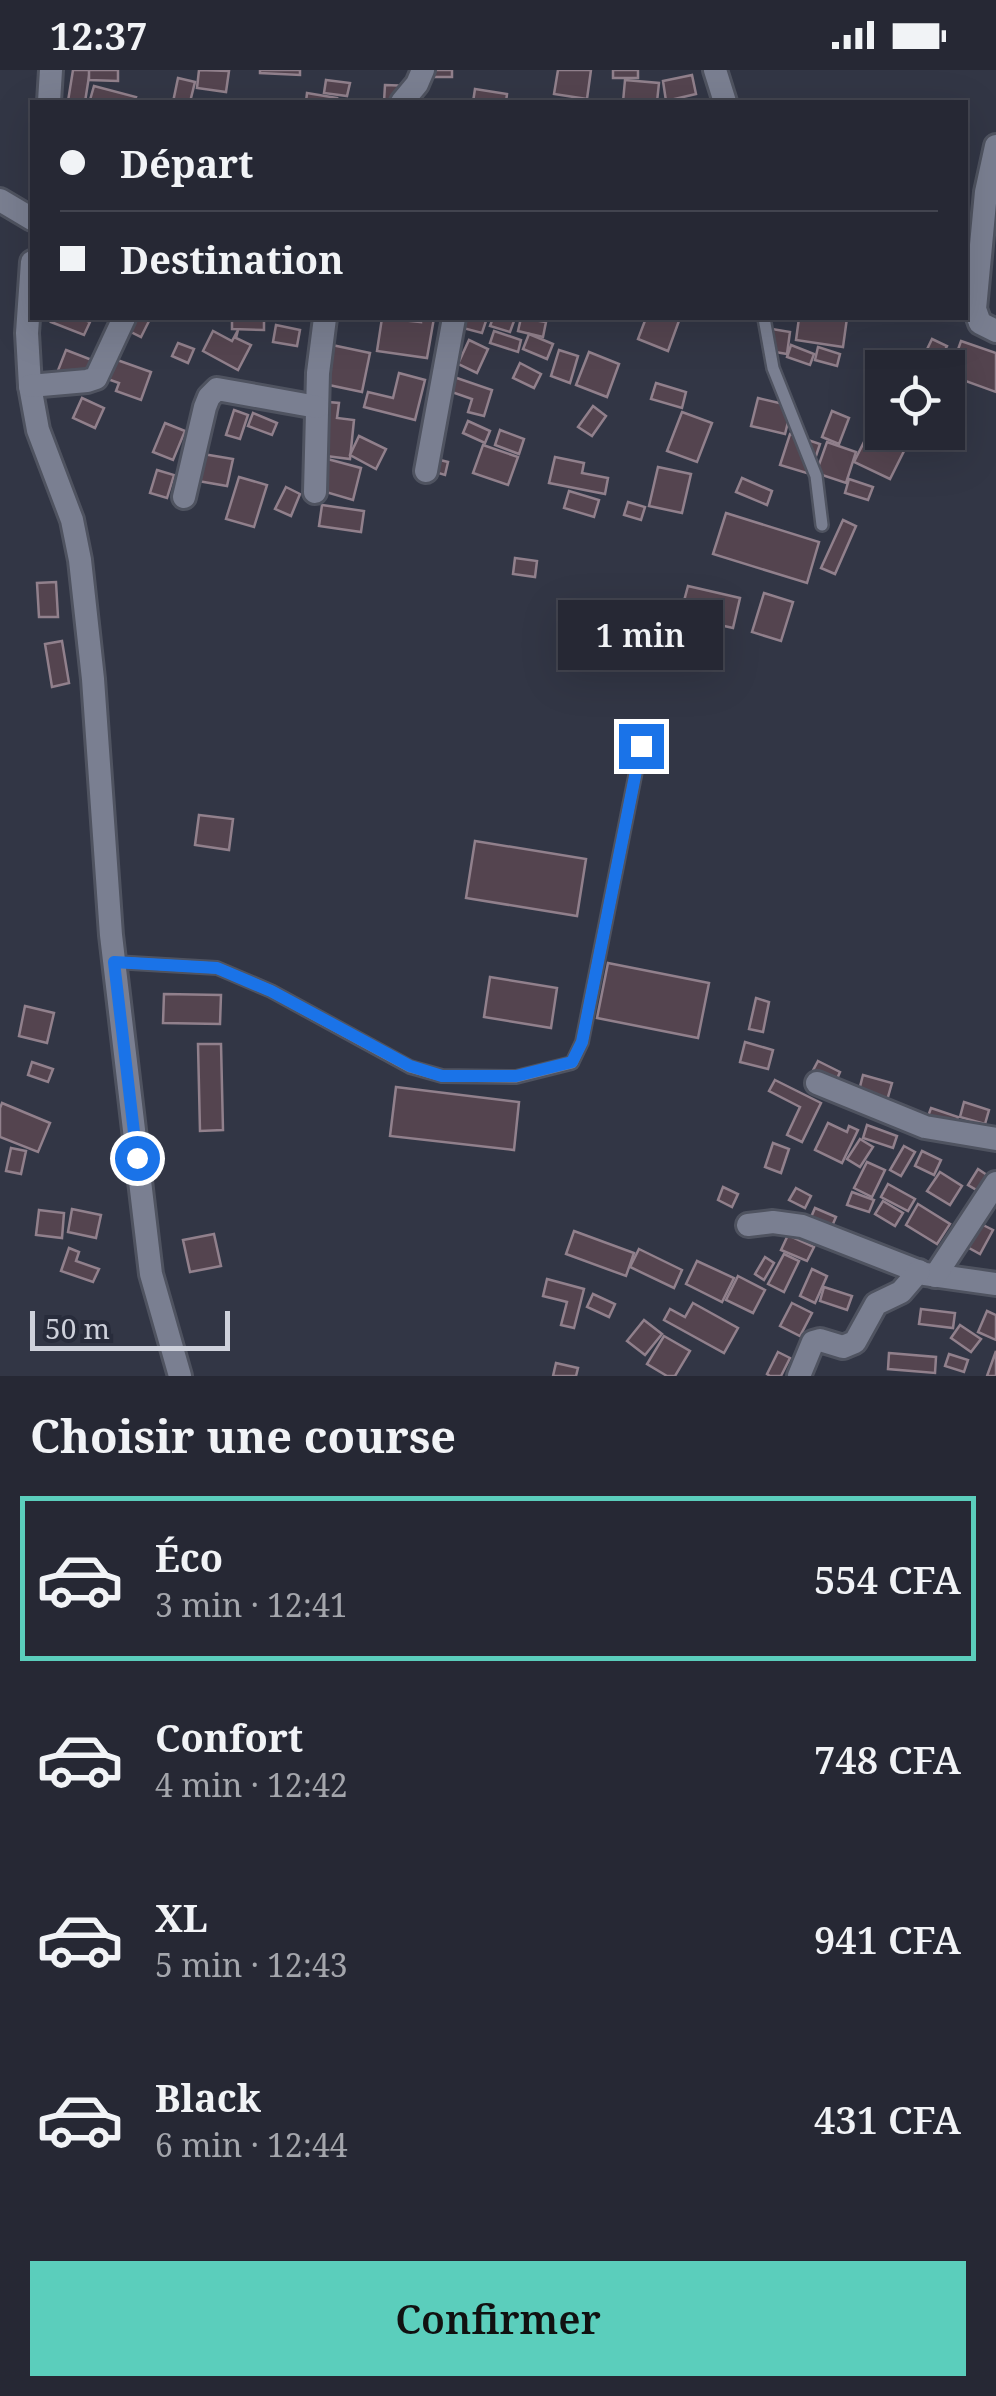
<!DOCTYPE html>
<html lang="fr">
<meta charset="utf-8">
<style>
:root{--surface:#262834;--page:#323440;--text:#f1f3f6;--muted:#a4a6ac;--line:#42444f;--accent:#5bcebc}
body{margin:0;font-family:"Noto Serif",serif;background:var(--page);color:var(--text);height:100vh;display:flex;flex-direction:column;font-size:38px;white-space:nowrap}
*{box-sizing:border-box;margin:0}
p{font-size:32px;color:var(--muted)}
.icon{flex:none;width:55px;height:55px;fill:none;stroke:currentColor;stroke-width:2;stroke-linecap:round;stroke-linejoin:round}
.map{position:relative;height:1306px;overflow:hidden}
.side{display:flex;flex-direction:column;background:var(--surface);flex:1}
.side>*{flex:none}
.guide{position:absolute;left:30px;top:30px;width:938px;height:220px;border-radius:0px;box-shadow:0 10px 40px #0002,0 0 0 2px var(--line);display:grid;align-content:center;height:220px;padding:0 30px;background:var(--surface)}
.controls{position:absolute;left:865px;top:280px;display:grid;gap:20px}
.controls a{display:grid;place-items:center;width:100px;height:100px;border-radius:0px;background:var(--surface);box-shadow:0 10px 40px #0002,0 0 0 2px var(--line);font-size:50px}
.scale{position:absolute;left:30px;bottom:25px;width:200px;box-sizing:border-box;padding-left:10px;border:5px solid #ced1db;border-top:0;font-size:28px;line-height:35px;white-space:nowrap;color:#ced1db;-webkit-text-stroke:8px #282c3b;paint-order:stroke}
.end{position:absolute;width:45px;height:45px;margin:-22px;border:12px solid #1a73e8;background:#fff;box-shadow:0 0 0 5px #fff}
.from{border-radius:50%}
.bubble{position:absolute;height:70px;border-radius:0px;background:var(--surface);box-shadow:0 10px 40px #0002,0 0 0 2px var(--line);font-size:32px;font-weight:600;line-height:70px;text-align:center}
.guide b{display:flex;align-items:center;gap:35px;height:95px;font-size:38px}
.guide b+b{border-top:2px solid var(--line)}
.guide i{width:25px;height:25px;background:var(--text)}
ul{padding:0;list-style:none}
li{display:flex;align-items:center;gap:30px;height:165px;margin:0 20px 15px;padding:0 10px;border:5px solid transparent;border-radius:0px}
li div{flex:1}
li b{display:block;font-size:38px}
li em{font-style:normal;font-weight:600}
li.selected{border-color:var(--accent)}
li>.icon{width:90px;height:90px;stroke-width:1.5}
h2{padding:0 30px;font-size:45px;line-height:120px}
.action{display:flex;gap:20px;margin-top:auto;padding:20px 30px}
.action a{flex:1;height:115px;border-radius:0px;background:var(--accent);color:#111;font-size:40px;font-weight:600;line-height:115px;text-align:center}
.status{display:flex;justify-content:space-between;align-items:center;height:70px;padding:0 50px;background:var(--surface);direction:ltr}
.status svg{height:28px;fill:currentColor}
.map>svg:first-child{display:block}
</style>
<div class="status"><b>12:37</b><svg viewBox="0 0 49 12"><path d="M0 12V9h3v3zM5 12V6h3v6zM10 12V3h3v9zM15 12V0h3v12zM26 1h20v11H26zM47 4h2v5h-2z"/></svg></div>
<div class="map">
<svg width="996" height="1306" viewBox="0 0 996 1306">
<rect width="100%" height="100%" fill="#323645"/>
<g fill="#54444f" stroke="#91808c" stroke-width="2.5">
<path d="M 73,0 L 90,0 L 85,32 L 68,31 Z"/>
<path d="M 89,0 L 118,0 L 118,11 L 89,10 Z"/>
<path d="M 199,0 L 229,1 L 226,22 L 197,18 Z"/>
<path d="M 260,0 L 300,0 L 300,5 L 260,3 Z"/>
<rect x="428" y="0" width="24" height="7"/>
<path d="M 558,0 L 591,0 L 587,29 L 554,24 Z"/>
<rect x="613" y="0" width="25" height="8"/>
<path d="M 692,5 L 696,24 L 666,31 L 663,11 Z"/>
<path d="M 178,8 L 195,12 L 190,32 L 173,32 Z"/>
<path d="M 326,10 L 350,13 L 347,26 L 324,23 Z"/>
<path d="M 625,10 L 659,13 L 657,32 L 623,32 Z"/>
<path d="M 385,15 L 411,16 L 410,32 L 384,32 Z"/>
<path d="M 94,16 L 136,27 L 134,32 L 90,30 Z"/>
<path d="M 475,19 L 507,24 L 506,32 L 473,32 Z"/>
<path d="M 307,23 L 337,28 L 336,32 L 306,32 Z"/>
<path d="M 53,248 L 80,248 L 90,252 L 84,265 L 51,252 Z"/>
<path d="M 126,248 L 150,249 L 141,267 L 121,257 Z"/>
<path d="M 232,248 L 264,248 L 264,260 L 232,259 Z"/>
<path d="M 382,248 L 421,252 L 421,248 L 434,248 L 427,288 L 377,281 Z"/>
<path d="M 462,248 L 487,248 L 482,263 L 459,257 Z"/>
<path d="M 493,248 L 514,251 L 510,262 L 490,256 Z"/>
<path d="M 521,248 L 546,252 L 543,267 L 518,261 Z"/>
<path d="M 646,248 L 680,248 L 668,281 L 638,269 Z"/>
<path d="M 799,248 L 847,248 L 843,277 L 796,270 Z"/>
<path d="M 276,255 L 300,260 L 297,276 L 273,272 Z"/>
<path d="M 772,259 L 790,262 L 787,284 L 769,281 Z"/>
<path d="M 238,260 L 236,268 L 251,275 L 238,300 L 203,281 L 213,261 L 232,271 Z"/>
<path d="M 494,261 L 521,270 L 518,282 L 490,273 Z"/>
<path d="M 529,264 L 553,274 L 547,289 L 523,279 Z"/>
<path d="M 932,269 L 947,276 L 936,298 L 922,298 L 919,296 Z"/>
<path d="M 469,270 L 488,279 L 477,303 L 458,294 Z"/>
<path d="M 961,271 L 996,283 L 996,322 L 949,305 Z"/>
<path d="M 178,273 L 194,279 L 188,293 L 172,286 Z"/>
<path d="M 332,275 L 370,283 L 362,322 L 324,314 Z"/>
<path d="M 791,275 L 814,284 L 810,295 L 787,287 Z"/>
<path d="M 818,277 L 840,284 L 837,296 L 815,290 Z"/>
<path d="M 66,280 L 92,290 L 83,313 L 57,303 Z"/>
<path d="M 559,280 L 578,286 L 570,313 L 551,306 Z"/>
<path d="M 589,282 L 619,294 L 607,327 L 576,315 Z"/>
<path d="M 106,286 L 151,302 L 141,330 L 116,321 L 119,313 L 99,306 Z"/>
<path d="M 520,293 L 541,304 L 534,318 L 513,308 Z"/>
<path d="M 399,303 L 425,310 L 415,350 L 364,337 L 368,322 L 393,328 Z"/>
<path d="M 451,306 L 492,320 L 484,346 L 468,342 L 472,329 L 446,320 Z"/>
<path d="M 656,313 L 686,322 L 682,338 L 651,329 Z"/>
<path d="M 82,328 L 104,338 L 95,358 L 73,348 Z"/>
<path d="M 758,328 L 792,336 L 785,364 L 751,356 Z"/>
<path d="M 317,331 L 339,333 L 337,348 L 354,350 L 350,389 L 310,384 Z"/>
<path d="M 593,336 L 606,346 L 592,366 L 578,357 Z"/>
<path d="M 234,340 L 248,345 L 240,369 L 226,365 Z"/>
<path d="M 832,341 L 849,348 L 839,374 L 822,367 Z"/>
<path d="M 682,342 L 712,353 L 697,392 L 667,381 Z"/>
<path d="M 253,343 L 277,353 L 272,365 L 248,356 Z"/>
<path d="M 468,351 L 490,361 L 485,373 L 463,363 Z"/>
<path d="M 165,353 L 185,361 L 173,390 L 153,382 Z"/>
<path d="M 500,360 L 524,369 L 519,384 L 495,375 Z"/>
<path d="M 790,364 L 820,374 L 810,404 L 780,395 Z"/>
<path d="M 868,364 L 904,381 L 890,409 L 854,392 Z"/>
<path d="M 359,366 L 386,379 L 376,399 L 350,385 Z"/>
<path d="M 827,372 L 856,382 L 846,413 L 816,403 Z"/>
<path d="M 483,375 L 518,387 L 508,415 L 473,403 Z"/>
<path d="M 203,384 L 233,389 L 227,416 L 198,411 Z"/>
<path d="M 320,387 L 361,398 L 353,430 L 312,418 Z"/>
<path d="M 428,387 L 448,392 L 445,405 L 425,399 Z"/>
<path d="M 555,387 L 584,393 L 582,403 L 608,408 L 605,424 L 549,413 Z"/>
<path d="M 658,397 L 691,404 L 682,443 L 649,436 Z"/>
<path d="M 157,400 L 174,405 L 167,428 L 150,423 Z"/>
<path d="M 239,407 L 267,415 L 254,457 L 226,449 Z"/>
<path d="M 742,408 L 772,421 L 767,435 L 736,422 Z"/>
<path d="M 849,409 L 873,417 L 868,430 L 845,423 Z"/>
<path d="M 286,417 L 300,424 L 291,446 L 275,439 Z"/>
<path d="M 569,421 L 599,430 L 594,447 L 564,438 Z"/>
<path d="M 628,432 L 645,437 L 641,450 L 624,445 Z"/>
<path d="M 322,435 L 364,441 L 361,462 L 319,456 Z"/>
<path d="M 726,443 L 819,472 L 807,513 L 713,484 Z"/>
<path d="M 843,450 L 856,456 L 835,504 L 821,498 Z"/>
<path d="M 515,488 L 537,491 L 535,507 L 513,504 Z"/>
<path d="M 56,512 L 58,547 L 39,547 L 37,513 Z"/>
<path d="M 688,516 L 740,528 L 733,558 L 680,546 Z"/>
<path d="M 764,523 L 793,532 L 781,571 L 752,562 Z"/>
<path d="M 62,571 L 69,613 L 52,617 L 45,574 Z"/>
<path d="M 199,745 L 233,749 L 229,780 L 195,775 Z"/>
<path d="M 475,771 L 586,789 L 577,846 L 466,828 Z"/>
<path d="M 608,893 L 709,913 L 698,968 L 597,948 Z"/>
<path d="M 490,907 L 557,918 L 551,958 L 484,947 Z"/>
<path d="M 164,924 L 221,925 L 220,954 L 163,953 Z"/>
<path d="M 756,928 L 769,932 L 763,962 L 749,959 Z"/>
<path d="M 25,936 L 54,943 L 47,973 L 19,966 Z"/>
<path d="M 745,972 L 773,980 L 768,999 L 740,992 Z"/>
<path d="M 198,974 L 221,974 L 223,1060 L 200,1061 Z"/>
<path d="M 818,991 L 840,1002 L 833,1018 L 810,1006 Z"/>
<path d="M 32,992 L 53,999 L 48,1012 L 28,1005 Z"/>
<path d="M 863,1005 L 892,1013 L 883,1044 L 855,1036 Z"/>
<path d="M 775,1010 L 821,1033 L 802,1072 L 787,1065 L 800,1037 L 769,1021 Z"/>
<path d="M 396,1017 L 519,1032 L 514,1080 L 390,1066 Z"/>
<path d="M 964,1032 L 989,1040 L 985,1054 L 960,1047 Z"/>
<path d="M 2,1033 L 50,1053 L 38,1082 L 0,1067 L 0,1038 Z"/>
<path d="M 931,1038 L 958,1047 L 953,1061 L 926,1052 Z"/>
<path d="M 828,1053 L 847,1062 L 849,1056 L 858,1060 L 842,1093 L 815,1080 Z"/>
<path d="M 867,1055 L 897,1066 L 893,1078 L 863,1068 Z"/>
<path d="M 860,1069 L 873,1077 L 860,1097 L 847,1089 Z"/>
<path d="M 773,1073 L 789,1079 L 781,1103 L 765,1097 Z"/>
<path d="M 904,1076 L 915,1082 L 901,1106 L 890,1100 Z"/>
<path d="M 11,1078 L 26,1081 L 21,1104 L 6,1101 Z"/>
<path d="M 922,1081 L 941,1090 L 934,1105 L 915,1096 Z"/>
<path d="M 867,1092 L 885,1100 L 872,1127 L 854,1118 Z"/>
<path d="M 978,1099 L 990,1107 L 980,1122 L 968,1115 Z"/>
<path d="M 940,1102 L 962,1116 L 950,1135 L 927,1121 Z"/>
<path d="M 888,1114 L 915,1129 L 908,1141 L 881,1127 Z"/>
<path d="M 723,1117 L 738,1124 L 732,1137 L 718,1130 Z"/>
<path d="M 796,1118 L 811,1126 L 805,1138 L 789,1130 Z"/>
<path d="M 852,1122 L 874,1130 L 869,1142 L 847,1135 Z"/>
<path d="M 883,1131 L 903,1143 L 895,1156 L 875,1144 Z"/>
<path d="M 918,1134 L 950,1154 L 937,1174 L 906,1155 Z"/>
<path d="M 815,1138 L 836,1147 L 826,1170 L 805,1161 Z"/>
<path d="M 72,1139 L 101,1145 L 96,1168 L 68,1162 Z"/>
<path d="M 39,1140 L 64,1143 L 62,1168 L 36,1165 Z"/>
<path d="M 973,1150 L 993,1160 L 980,1184 L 960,1173 Z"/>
<path d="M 574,1161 L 634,1183 L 626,1206 L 566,1184 Z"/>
<path d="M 214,1164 L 221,1196 L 190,1202 L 183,1170 Z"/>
<path d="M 788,1165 L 814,1177 L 807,1191 L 781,1180 Z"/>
<path d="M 69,1178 L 79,1182 L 76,1191 L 99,1199 L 93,1212 L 61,1201 Z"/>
<path d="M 639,1179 L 682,1200 L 674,1218 L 630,1197 Z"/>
<path d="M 784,1184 L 799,1191 L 784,1222 L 768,1214 Z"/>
<path d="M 765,1187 L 774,1193 L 764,1210 L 755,1204 Z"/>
<path d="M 697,1191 L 734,1208 L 722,1232 L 686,1214 Z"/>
<path d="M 812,1199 L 827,1206 L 815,1233 L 800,1226 Z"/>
<path d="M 738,1206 L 765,1220 L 753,1243 L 726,1230 Z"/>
<path d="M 547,1209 L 584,1219 L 574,1258 L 561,1255 L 567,1232 L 543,1226 Z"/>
<path d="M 824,1217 L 852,1226 L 847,1240 L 820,1231 Z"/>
<path d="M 593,1224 L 615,1234 L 609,1247 L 587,1237 Z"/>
<path d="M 693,1233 L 738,1258 L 724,1283 L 664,1250 L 670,1239 L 685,1247 Z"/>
<path d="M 792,1233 L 812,1243 L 800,1266 L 780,1256 Z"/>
<path d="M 921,1239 L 955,1243 L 953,1258 L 919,1254 Z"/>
<path d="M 987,1241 L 996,1245 L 996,1270 L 978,1262 Z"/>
<path d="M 644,1250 L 662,1264 L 645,1285 L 627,1271 Z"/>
<path d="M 960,1255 L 981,1269 L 971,1282 L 951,1268 Z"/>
<path d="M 664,1266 L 690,1281 L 675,1306 L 667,1306 L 647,1294 Z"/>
<path d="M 996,1281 L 996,1306 L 987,1306 Z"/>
<path d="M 778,1282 L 790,1288 L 781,1306 L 770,1306 L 767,1304 Z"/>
<path d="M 889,1283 L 936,1287 L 935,1303 L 888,1299 Z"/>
<path d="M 949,1284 L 968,1290 L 964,1302 L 945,1296 Z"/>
<path d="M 556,1293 L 578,1298 L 576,1306 L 553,1306 Z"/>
</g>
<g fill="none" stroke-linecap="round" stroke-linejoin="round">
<g stroke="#4f5360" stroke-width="16">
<g id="service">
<path d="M 764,248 L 773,298 L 816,406 L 822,455"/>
<path d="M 114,892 L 217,898 L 271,921 L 410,997 L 442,1006 L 516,1007 L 572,993 L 582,972 L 641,676"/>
</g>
</g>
<g stroke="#4f5360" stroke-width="28">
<g id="minor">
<path d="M 715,0 L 725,32"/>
<path d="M 49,32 L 51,0"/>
<path d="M 402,32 L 417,14 L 423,0"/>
<path d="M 996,76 L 986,122 L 975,239 L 980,253 L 996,261"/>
<path d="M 0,130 L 32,149"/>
<path d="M 32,192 L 27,263 L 30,316 L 38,360 L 72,450 L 80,490 L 93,609 L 111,865 L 151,1204 L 180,1306"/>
<path d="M 30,316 L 87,311 L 96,308 L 124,248"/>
<path d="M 426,401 L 454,248"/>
<path d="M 315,422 L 318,303 L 325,248"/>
<path d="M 184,427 L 205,337 L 209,327 L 217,319 L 317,337"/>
<path d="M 817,1013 L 925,1057 L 996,1069"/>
<path d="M 748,1155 L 773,1152 L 802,1156 L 925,1204 L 996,1214"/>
<path d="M 935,1206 L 996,1113"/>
<path d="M 799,1306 L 813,1272 L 820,1270 L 843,1277 L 855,1272 L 876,1234 L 901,1222 L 919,1201"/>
</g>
</g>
<use href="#service" stroke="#7a7f91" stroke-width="11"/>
<use href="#minor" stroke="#7a7f91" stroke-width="22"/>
</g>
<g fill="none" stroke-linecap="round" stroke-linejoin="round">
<path stroke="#1a73e8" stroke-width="12" d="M 137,1088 L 114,892 L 217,898 L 271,921 L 410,996 L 442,1006 L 516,1006 L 572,992 L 582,972 L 641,676"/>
</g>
</svg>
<div class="controls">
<a><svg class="icon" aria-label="locate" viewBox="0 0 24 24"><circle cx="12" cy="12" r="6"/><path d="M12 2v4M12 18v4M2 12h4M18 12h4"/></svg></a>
</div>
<div class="scale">50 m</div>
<i class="end from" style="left:137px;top:1088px"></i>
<i class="end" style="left:641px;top:676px"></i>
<div class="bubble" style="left:558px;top:530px;width:165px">1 min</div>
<div class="guide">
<b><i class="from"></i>Départ</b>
<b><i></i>Destination</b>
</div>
</div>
<section class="side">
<h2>Choisir une course</h2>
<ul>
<li class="selected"><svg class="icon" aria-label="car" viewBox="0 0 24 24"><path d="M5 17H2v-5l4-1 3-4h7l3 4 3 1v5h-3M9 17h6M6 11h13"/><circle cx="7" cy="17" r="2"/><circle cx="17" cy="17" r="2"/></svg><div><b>Éco</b><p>3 min · 12:41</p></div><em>554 CFA</em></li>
<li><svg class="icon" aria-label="car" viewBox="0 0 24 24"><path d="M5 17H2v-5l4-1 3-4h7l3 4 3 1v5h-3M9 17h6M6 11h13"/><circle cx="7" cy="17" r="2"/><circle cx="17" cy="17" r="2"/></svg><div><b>Confort</b><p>4 min · 12:42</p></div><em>748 CFA</em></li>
<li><svg class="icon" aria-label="car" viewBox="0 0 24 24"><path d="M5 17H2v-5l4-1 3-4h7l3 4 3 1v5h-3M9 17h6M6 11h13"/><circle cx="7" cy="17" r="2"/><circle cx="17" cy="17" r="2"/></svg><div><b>XL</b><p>5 min · 12:43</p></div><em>941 CFA</em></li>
<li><svg class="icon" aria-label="car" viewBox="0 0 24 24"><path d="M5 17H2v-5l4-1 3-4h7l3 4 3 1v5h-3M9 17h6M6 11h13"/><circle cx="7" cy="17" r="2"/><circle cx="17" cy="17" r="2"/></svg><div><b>Black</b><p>6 min · 12:44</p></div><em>431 CFA</em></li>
</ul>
<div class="action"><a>Confirmer</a></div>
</section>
